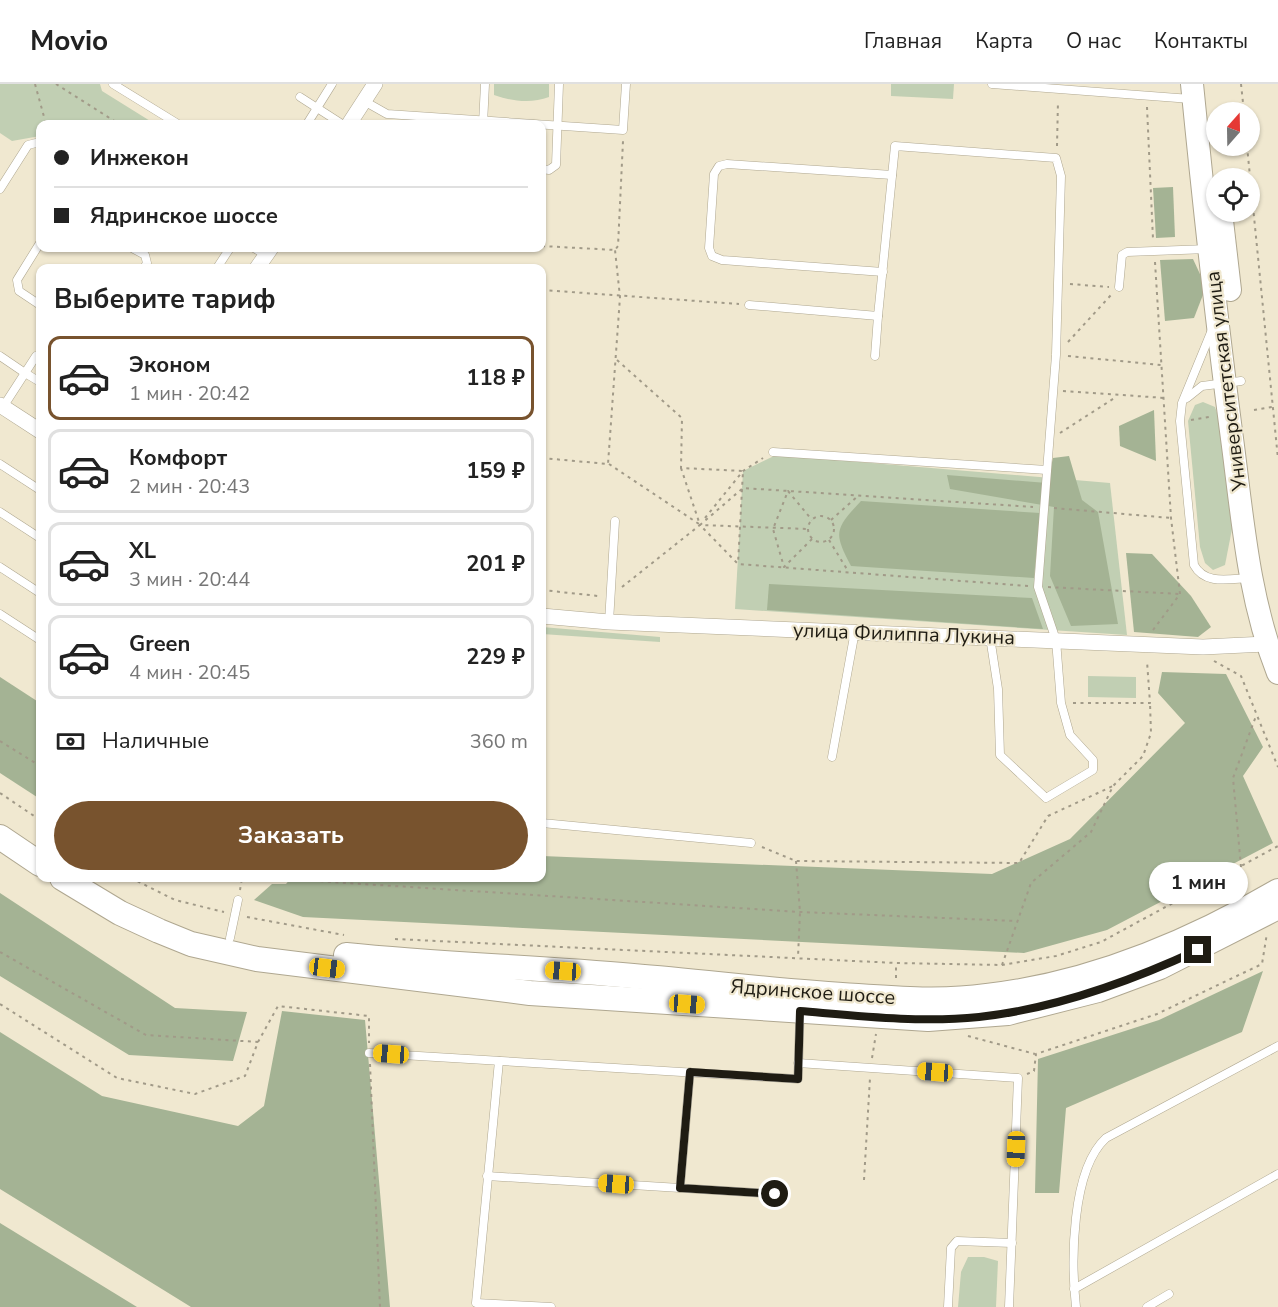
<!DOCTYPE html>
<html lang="ru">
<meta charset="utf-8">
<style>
:root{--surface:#fff;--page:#f2f2f2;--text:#222;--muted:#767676;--line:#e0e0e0;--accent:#78532e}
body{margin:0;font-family:"Nunito Sans",sans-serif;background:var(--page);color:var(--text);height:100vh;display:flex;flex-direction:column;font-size:22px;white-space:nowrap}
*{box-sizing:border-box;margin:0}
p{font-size:20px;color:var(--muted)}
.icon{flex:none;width:33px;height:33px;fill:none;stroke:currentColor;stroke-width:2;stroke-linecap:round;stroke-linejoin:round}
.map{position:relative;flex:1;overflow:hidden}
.drawer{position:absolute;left:36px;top:180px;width:510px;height:618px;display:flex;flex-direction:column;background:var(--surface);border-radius:12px;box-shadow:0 2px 4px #0004}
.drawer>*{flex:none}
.hud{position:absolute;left:36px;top:36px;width:510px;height:132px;border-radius:12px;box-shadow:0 2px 4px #0004;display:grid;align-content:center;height:132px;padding:0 18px;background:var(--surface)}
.needle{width:39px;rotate:20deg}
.controls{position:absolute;left:1206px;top:18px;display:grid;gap:12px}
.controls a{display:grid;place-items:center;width:54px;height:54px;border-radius:50%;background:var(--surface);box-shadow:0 2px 4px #0004;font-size:30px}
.end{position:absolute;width:27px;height:27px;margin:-14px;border:8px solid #1f1c13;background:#fff;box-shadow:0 0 0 3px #fff}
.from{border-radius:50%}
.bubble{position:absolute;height:42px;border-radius:21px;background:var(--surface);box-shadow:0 2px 4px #0004;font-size:20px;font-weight:700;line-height:42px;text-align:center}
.car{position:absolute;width:18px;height:36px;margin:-18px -9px;border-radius:8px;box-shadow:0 0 4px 2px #0007;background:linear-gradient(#f5c518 24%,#345 0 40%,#f5c518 0 76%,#345 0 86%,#f5c518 0)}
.hud b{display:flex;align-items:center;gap:21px;height:57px;font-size:22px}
.hud b+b{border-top:2px solid var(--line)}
.hud i{width:15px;height:15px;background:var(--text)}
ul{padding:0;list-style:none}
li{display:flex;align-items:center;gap:18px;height:84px;margin:0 12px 9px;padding:0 6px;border:3px solid var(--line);border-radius:12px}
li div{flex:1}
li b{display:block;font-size:22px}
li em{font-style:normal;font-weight:700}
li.current{border-color:var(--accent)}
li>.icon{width:54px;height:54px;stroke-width:1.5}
h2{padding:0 18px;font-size:27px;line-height:72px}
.pay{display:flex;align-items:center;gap:15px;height:66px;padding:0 18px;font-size:22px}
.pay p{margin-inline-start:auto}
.primary-button{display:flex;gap:12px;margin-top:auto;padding:12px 18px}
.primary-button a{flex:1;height:69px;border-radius:36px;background:var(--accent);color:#fff;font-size:24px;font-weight:700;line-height:69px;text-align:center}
header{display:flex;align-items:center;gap:36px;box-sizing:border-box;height:84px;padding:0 30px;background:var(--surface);border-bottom:2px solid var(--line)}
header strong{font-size:28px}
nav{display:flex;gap:33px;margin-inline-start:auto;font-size:21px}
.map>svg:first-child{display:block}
</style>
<header>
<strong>Movio</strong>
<nav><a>Главная</a><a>Карта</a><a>О нас</a><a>Контакты</a></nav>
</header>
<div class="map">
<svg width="1278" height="1223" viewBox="0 0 1278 1223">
<rect width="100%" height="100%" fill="#f0e8d0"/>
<g fill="#c1cfb3">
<path d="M 0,0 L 100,0 L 102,7 L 155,40 L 40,40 L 40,52 L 12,57 L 0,49 Z"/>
<path d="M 494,0 L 549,0 L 549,13 C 531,20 511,17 494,11 Z"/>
<path d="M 891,0 L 954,0 L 953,15 L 891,12 Z"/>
<path d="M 1203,318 L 1215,323 L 1218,332 L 1232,445 L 1225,481 L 1213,486 L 1205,479 L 1200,463 L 1188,337 L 1195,321 Z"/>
<path d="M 776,371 L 1110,399 L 1127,551 L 735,525 L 743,387 Z"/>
<path d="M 542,543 L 660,553 L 660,558 L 542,550 Z"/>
<path d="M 1088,592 L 1136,593 L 1136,614 L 1088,613 Z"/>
<path d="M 968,1173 L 984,1173 L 998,1177 L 996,1223 L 958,1223 L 961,1188 Z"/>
</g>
<g fill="#a4b394">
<path d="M 1173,103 L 1175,153 L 1156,154 L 1153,104 Z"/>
<path d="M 1193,175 L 1206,203 L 1194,234 L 1165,237 L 1160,176 Z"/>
<path d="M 1154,326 L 1156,377 L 1120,362 L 1119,342 Z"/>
<path d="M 1069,372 L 1082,416 L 1098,428 L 1118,540 L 1071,542 L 1050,492 L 1054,423 L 950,405 L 947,391 L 1047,399 L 1053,374 Z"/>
<path d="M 861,417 L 1040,429 L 1034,494 L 851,482 C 833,448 835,445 861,417 Z"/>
<path d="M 1126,469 L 1152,470 L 1191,512 L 1211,543 L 1198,553 L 1134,548 Z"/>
<path d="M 769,500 L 1032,514 L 1043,545 L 767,526 Z"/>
<path d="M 1162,588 L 1226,590 L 1263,663 L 1243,692 L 1273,759 L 1107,846 L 1024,869 L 303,833 L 254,816 L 272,800 L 286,800 L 291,794 L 542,794 L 542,772 L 992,790 L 1070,755 L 1185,639 L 1158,609 Z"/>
<path d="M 0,593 L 40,619 L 40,715 L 0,689 Z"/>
<path d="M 0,809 L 175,924 L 247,928 L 233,977 L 129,971 L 0,892 Z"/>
<path d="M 1263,887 L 1242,948 L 1066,1024 L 1059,1109 L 1035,1109 L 1038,975 L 1159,936 Z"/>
<path d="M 282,927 L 365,936 L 390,1223 L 191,1223 L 0,1105 L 0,948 L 102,1012 L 238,1042 L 264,1022 Z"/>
<path d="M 0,1139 L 137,1223 L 0,1223 Z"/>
</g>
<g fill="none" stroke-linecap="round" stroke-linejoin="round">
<g stroke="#afa790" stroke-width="9">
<g id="service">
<path d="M 113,0 L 178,40"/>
<path d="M 992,0 L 1191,15"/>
<path d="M 300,13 L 342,40"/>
<path d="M 364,17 L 387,30 L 623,46 L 626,0"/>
<path d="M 307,40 L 332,0"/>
<path d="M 483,40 L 485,0"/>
<path d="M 542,85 L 549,86 L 556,81 L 559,0"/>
<path d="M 0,105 L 28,61 L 40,58"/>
<path d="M 40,159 L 17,196 L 19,207 L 40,221"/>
<path d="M 132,164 L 145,171 L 147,179 L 144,184"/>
<path d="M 254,164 L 266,171"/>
<path d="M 217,184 L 230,164"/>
<path d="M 883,188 L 722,176 L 712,172 L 709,164 L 714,90 L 719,82 L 727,80 L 892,91"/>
<path d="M 1119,203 L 1122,171 L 1127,168 L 1208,165"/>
<path d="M 749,221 L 878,232 L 895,62 L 1056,74 L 1061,92 L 1056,271 L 1038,503 L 1056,556 L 1061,619 L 1070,651 L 1093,676 L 1093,686 L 1046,714 L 1000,671 L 998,605 L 990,553"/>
<path d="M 1212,246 L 1182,319 L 1180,337 L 1194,481 C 1205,501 1228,495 1249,494"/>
<path d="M 0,272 L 25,289 L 36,272"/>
<path d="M 875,272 L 878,232"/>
<path d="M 1187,314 L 1202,302 L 1241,297"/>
<path d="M 3,323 L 25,289 L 40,298"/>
<path d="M 773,368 L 1047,386"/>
<path d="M 0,380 L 40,406"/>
<path d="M 0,428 L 40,454"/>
<path d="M 0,483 L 40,509"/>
<path d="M 0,530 L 40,556"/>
<path d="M 609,538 L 615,437"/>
<path d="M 832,673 L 855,547"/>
<path d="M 542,739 L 751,759"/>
<path d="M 230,854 L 238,816"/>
<path d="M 369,969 L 798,995 L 800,929"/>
<path d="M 499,977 L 476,1219 L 551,1223"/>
<path d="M 798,979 L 1018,994 L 1009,1223"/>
<path d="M 487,1092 L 775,1110"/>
<path d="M 680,1104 L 690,988"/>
<path d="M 1074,1205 L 1278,1090"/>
<path d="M 948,1223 L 951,1164 L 957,1157 L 1012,1159"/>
<path d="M 1076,1223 C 1071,1178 1071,1086 1106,1054 L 1278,962"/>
<path d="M 1147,1223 L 1169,1210"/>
</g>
</g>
<g stroke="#afa790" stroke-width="16">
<g id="minor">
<path d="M 349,40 L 375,0"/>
<path d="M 257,184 L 271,164"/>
<path d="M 0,321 L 40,347"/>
<path d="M 542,532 L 609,538 L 1203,563 L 1266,560"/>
</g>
</g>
<g stroke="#afa790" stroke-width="24">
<g id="secondary">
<path d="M 1192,0 C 1204,121 1217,242 1233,362 C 1243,439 1249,516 1278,589"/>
<path d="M 1221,128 L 1230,206"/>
</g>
</g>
<g stroke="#afa790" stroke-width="26">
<g id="primary">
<path d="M 0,753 L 40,780"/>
<path d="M 62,794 L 120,829 L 159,847 L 191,860 L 257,875 L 530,909 L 928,935 L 1008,929 L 1098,906 L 1160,883 L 1278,823"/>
<path d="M 346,871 C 441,881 538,883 633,892 C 708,898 782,908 858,912 C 900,915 944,918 987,912 C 1090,900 1189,859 1278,807"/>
</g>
</g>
<g stroke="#a19a88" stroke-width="2" stroke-dasharray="3 4.5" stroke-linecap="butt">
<path d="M 35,0 L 46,40"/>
<path d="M 56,0 L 119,40"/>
<path d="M 1241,0 L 1244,28"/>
<path d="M 1147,23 L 1153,155"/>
<path d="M 1057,62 L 1058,17"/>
<path d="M 1247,62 L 1278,375"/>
<path d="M 542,162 L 615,166 L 618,162 L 623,57"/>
<path d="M 1070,200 L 1109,203"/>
<path d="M 542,206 L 739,220"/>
<path d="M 1068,258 L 1111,211"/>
<path d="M 1068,272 L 1161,281"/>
<path d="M 617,276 L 682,334 L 681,384 L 743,387 L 738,480"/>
<path d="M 1063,307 L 1165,314"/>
<path d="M 1254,326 L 1272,323"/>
<path d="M 1191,336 L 1209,333"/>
<path d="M 1060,349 L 1116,313"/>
<path d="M 542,374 L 608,380 L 620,213 L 615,166"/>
<path d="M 609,380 L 699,440"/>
<path d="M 681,384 L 700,441"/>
<path d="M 1054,424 L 1171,434"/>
<circle cx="821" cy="445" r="13"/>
<path d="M 705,434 L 743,387 L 763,374"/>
<path d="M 831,436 L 858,412"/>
<path d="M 812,455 L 784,483 L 773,445 L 788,407 L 812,436"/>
<path d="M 829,456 L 848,487"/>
<path d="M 1028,502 L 738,480 L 700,441 L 743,404 L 1033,423"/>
<path d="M 622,503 L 700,441 L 808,445"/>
<path d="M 1048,503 L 1180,510"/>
<path d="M 542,506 L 598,512"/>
<path d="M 1153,546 L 1180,510 L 1171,434 L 1155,178"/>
<path d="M 1214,577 L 1241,592 L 1278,683"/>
<path d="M 1073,619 L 1150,619 L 1147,577"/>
<path d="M 0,657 L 40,682"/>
<path d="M 0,709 L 40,736"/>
<path d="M 762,763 L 796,777 L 1019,779 L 1048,732 L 1113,702"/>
<path d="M 796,777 L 800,828 L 798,873"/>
<path d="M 1241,783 L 1233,694 L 1256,632"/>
<path d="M 131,794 L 175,816 L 224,828"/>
<path d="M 268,794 L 800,828 L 1016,837"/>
<path d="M 240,806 L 242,794"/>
<path d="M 247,833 L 344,851"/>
<path d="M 395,855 L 896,879 L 1002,881 L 1056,872 L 1101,858 L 1278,762"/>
<path d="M 0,868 L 146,951 L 258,958"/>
<path d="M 1002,881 L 1031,799 L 1091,748 L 1113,702 L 1143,672 L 1151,649 L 1150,619"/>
<path d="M 896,894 L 896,879"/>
<path d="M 0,920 L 117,994 L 195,1010 L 245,992 L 258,958 L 278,922 L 369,932 L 369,959"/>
<path d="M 968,952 L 1035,970"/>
<path d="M 872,974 L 876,950"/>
<path d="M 370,980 L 380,1223"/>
<path d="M 1027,990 L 1034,987 L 1036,970 L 1157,930 L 1262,880 L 1267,849"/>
<path d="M 864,1096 L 870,994"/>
</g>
<use href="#service" stroke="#fff" stroke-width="8"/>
<use href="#minor" stroke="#fff" stroke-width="15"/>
<use href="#secondary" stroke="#fff" stroke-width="22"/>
<use href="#primary" stroke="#fff" stroke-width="24"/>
</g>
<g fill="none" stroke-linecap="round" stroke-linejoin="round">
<path stroke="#1f1c13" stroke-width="8" d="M 775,1110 L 680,1104 L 690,988 L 798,995 L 800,927 C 859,932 919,939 979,933 C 1054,925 1129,898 1198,866"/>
</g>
<g text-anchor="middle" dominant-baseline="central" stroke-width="4.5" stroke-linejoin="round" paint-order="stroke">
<g font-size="20" fill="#1f1c13" stroke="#f0e8d0">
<text transform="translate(1226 297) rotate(-97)">Университетская улица</text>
<text transform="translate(904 550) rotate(2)">улица Филиппа Лукина</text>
<text transform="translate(813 908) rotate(4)">Ядринское шоссе</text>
</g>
</g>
</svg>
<div class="controls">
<a><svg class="needle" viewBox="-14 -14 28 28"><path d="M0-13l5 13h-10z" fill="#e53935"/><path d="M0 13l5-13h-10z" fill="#767676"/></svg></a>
<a><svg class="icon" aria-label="locate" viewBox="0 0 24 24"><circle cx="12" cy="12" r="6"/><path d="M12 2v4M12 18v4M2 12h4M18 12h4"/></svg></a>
</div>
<i class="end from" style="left:775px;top:1110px"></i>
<i class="end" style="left:1198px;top:866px"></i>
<div class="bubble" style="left:1149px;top:778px;width:99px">1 мин</div>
<i class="car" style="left:327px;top:884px;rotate:97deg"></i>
<i class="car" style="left:563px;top:887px;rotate:274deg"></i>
<i class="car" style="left:687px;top:920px;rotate:94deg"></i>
<i class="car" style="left:391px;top:970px;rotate:274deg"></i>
<i class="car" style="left:935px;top:988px;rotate:274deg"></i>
<i class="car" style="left:1016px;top:1065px;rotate:182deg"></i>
<i class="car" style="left:616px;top:1100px;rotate:274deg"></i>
<div class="hud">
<b><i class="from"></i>Инжекон</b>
<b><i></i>Ядринское шоссе</b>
</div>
<section class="drawer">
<h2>Выберите тариф</h2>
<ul>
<li class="current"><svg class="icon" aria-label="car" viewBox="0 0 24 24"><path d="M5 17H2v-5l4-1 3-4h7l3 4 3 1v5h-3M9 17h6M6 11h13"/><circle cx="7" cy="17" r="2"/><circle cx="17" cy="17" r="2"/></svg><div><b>Эконом</b><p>1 мин · 20:42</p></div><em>118 ₽</em></li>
<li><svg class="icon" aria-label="car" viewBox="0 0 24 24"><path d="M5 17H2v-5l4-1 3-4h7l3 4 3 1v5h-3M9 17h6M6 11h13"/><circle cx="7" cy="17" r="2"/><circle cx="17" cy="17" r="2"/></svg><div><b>Комфорт</b><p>2 мин · 20:43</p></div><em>159 ₽</em></li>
<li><svg class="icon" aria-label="car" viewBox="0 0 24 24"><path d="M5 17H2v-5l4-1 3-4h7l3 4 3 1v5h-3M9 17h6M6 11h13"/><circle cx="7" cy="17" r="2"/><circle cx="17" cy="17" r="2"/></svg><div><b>XL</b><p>3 мин · 20:44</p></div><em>201 ₽</em></li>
<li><svg class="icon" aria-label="car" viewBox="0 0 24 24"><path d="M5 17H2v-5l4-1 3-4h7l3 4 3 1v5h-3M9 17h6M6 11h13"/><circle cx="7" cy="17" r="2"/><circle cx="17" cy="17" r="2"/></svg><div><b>Green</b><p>4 мин · 20:45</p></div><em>229 ₽</em></li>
</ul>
<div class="pay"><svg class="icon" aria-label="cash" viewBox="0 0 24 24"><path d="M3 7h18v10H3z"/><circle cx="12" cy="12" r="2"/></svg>Наличные<p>360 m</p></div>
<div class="primary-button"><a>Заказать</a></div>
</section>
</div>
